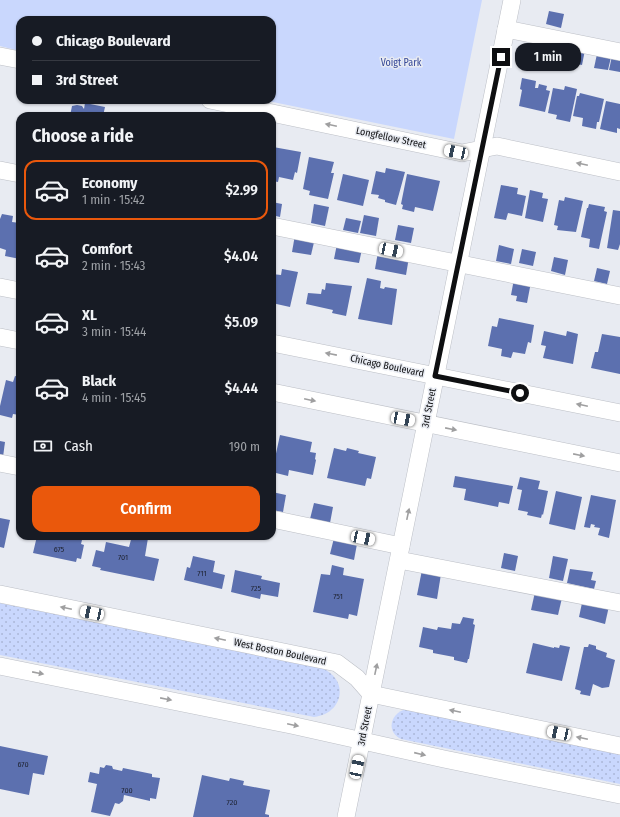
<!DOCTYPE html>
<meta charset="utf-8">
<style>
:root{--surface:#171b24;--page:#242831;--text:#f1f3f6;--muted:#9ea1a6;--line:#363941;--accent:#ea580c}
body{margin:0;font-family:"Fira Sans Condensed",sans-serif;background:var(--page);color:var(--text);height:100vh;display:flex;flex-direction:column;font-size:15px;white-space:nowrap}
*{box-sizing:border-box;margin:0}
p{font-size:13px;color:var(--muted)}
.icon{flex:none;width:22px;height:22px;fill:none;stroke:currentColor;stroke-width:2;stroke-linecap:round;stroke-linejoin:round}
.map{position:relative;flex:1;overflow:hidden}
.drawer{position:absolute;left:16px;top:112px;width:260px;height:428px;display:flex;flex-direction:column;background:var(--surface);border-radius:12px;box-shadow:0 1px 3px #0004}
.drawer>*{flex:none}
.guide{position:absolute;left:16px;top:16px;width:260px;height:88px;border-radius:12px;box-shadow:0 1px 3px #0004;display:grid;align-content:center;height:88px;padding:0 16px;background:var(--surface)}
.end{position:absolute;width:18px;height:18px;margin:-9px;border:5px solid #0e0f11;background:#fff;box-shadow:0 0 0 2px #fff}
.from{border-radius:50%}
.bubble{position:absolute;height:28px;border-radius:12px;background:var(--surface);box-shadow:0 1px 3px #0004;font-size:13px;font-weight:600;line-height:28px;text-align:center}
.car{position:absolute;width:12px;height:24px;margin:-12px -6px;border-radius:5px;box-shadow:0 0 3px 1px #0007;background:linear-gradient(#fff 24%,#345 0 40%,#fff 0 76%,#345 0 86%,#fff 0)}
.guide b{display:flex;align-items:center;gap:14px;height:38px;font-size:15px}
.guide b+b{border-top:1px solid var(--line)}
.guide i{width:10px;height:10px;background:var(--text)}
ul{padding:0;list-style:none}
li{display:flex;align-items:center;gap:12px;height:60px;margin:0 8px 6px;padding:0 8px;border:2px solid transparent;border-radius:12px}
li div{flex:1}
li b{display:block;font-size:15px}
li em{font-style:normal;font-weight:600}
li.selected{border-color:var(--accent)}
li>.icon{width:36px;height:36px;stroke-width:1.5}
h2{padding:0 16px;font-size:18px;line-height:48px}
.pay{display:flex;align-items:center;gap:10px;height:44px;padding:0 16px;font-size:15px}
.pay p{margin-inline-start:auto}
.primary-button{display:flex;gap:8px;margin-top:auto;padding:8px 16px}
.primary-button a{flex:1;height:46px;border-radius:12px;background:var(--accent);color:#fff;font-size:16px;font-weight:600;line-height:46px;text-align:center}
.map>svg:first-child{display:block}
</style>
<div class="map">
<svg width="620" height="817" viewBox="0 0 620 817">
<defs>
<pattern id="grass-dots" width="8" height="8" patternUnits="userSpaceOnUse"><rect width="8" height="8" fill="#c9d7fd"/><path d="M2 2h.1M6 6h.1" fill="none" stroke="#abb7d8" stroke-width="1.8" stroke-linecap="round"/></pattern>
</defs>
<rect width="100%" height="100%" fill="#e8ebf2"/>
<g fill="url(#grass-dots)">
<path d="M 0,603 L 322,668 C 350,680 343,714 314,717 L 0,655 Z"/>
<path d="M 407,709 L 620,752 L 620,784 L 401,739 C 385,731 391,712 407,709 Z"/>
</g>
<path fill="#c9d7fd" d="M 0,0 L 482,0 L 454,139 L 263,100 L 272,100 L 272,20 L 20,20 L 20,51 L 0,46 Z"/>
<g fill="#5c70af">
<path d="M 549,11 L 564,14 L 561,28 L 546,24 Z"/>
<path d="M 542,43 L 558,46 L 555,62 L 539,59 Z"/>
<path d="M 571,47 L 585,50 L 582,65 L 567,62 Z"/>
<path d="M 597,54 L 611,57 L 608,70 L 594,68 Z"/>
<path d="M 612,56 L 620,58 L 620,72 L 609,70 Z"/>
<path d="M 522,78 L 536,81 L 535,88 L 538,88 L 539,84 L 547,86 L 546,90 L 550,91 L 545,112 L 519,106 L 522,90 L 520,89 Z"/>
<path d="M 565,86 L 577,89 L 570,122 L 556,119 L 557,115 L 548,113 L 553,88 L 564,90 Z"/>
<path d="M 580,93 L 604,99 L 599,122 L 597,122 L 596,129 L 582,126 L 583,118 L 573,116 L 577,96 L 579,96 Z"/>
<path d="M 606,101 L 620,104 L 620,129 L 617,128 L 617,133 L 600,129 Z"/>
<path d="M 85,103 L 105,107 L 103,116 L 70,116 L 72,106 L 77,105 L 82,106 L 84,109 Z"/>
<path d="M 273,147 L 301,152 L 297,173 L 295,172 L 293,180 L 279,177 L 278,182 L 272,181 Z"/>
<path d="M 309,157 L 334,162 L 331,173 L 334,173 L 328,199 L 309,195 L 310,191 L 303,189 Z"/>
<path d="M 386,168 L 405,172 L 396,205 L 385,202 L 385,200 L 378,198 L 379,195 L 371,194 L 376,171 L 385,173 Z"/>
<path d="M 343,174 L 369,180 L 363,206 L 337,200 Z"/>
<path d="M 407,174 L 440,181 L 433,211 L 415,207 L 414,212 L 402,209 L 403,205 L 401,204 Z"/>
<path d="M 501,185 L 518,188 L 517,194 L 526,196 L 522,216 L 508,213 L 506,220 L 494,218 Z"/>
<path d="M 530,190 L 543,193 L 542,198 L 548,199 L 543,222 L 525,218 Z"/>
<path d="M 565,197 L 583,201 L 576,232 L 557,230 L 558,226 L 554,225 L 559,200 L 564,201 Z"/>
<path d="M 272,202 L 282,204 L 280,217 L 272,215 Z"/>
<path d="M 314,204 L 329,207 L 325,226 L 311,223 Z"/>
<path d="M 589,204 L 605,207 L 604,211 L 607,212 L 599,249 L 589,247 L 590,239 L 581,237 L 587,208 L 588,208 Z"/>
<path d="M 613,210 L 620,211 L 620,244 L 618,250 L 607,248 Z"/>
<path d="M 2,214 L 13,216 L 12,222 L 20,223 L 20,259 L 5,256 L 6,250 L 0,248 L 0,219 Z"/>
<path d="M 364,215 L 379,218 L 376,236 L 360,233 Z"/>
<path d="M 346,218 L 361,221 L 358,233 L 343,230 Z"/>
<path d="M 398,225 L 414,228 L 411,243 L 395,240 Z"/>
<path d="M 295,235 L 315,238 L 311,255 L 292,252 Z"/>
<path d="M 337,244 L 362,249 L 359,263 L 334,259 Z"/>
<path d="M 499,245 L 514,249 L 511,264 L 496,261 Z"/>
<path d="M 522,249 L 536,252 L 533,266 L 519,263 Z"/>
<path d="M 378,252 L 409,257 L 406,275 L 375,269 Z"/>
<path d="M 554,257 L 568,260 L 565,275 L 551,271 Z"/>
<path d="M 597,268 L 610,271 L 607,284 L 594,281 Z"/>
<path d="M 282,269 L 298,272 L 290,307 L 272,303 L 272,274 L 281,275 Z"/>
<path d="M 367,278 L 381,281 L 380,288 L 384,289 L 385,287 L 397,289 L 392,325 L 358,319 Z"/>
<path d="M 514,279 L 531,282 L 527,303 L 516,301 L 517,296 L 511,295 Z"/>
<path d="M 326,283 L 352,286 L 346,316 L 332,313 L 333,310 L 306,304 L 308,293 L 321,294 L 322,289 L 325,290 Z"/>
<path d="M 499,318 L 534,325 L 531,343 L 528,342 L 525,354 L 513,352 L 511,358 L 501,356 L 502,349 L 488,346 L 492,326 L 497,327 Z"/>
<path d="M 544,331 L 566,336 L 567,331 L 578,334 L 573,364 L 543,358 L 546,346 L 541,345 Z"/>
<path d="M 602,334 L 620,337 L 620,374 L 591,368 L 595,352 L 598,352 Z"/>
<path d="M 15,376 L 20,377 L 20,415 L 13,414 L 12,418 L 0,415 L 0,406 L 6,380 L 13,382 Z"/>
<path d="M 280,435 L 312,442 L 310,452 L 316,453 L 315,459 L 316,460 L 313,475 L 289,470 L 288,476 L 272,472 Z"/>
<path d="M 0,441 L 5,442 L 3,457 L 0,456 Z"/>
<path d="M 334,448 L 346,451 L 347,448 L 359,451 L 358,453 L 376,457 L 371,479 L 367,478 L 365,486 L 327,478 Z"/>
<path d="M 455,476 L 513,486 L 509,504 L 499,502 L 498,507 L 464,500 L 466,489 L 453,487 Z"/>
<path d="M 520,477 L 540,481 L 538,489 L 548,491 L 543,515 L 542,514 L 541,518 L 527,515 L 528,512 L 518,510 L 522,490 L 517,489 Z"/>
<path d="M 556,491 L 582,497 L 575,530 L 549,524 Z"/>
<path d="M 272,492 L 286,495 L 283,512 L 272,510 Z"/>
<path d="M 591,495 L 616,500 L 609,538 L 598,535 L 600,528 L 594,527 L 595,525 L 591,524 L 590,528 L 584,527 Z"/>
<path d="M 314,503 L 333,507 L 330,523 L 310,519 Z"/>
<path d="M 0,518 L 10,520 L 4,548 L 0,547 Z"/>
<path d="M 37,536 L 47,539 L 48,536 L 83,536 L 81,544 L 84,545 L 81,559 L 77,558 L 76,562 L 33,553 Z"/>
<path d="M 132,536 L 148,538 L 145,556 L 159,559 L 154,581 L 100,570 L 101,568 L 92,566 L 96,550 L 104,552 L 106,542 L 129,547 Z"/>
<path d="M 243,536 L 258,536 L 257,540 Z"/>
<path d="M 334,538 L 357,544 L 354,560 L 330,554 Z"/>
<path d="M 504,553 L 518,556 L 515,571 L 501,568 Z"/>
<path d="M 193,556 L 215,561 L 213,572 L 225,575 L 222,589 L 184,580 L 187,567 L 190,568 Z"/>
<path d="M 553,556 L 568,559 L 563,581 L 549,578 Z"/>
<path d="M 332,565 L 344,568 L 343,575 L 364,579 L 357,616 L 349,614 L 348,619 L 313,612 L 321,574 L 330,575 Z"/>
<path d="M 570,569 L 593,572 L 591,580 L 596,581 L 594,589 L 567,583 Z"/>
<path d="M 235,570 L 262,576 L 261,579 L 280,583 L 278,597 L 261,594 L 260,599 L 231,592 Z"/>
<path d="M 422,570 L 441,574 L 437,599 L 417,595 Z"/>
<path d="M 535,592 L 562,598 L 558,615 L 531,610 Z"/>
<path d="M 582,603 L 609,606 L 605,624 L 579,617 Z"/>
<path d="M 463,617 L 474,619 L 473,624 L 475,625 L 469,659 L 468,659 L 467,663 L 454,660 L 454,657 L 433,653 L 433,650 L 419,647 L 423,627 L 437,630 L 438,627 L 451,629 L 452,623 L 460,624 Z"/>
<path d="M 533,643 L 554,648 L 554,647 L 559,648 L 560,645 L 570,647 L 562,681 L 526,673 Z"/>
<path d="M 589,644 L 596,646 L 596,649 L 607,653 L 606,657 L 615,660 L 609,687 L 602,688 L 593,684 L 590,696 L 580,694 L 581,691 L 575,689 L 584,647 L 588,647 Z"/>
<path d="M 0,746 L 48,756 L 44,775 L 33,773 L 29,795 L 0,789 Z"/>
<path d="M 106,765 L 112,766 L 113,769 L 122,771 L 123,768 L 152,774 L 152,777 L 160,778 L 156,799 L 150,798 L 150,801 L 124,795 L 123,801 L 119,804 L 115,803 L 110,816 L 91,812 L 97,784 L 88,782 L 90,772 L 99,774 L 100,767 L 104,768 Z"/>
<path d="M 202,775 L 229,781 L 230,778 L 244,781 L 243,785 L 270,790 L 265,814 L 269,815 L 269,817 L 193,817 Z"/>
</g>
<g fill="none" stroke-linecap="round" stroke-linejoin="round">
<g stroke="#bcbfc6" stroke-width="18">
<g id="minor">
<path d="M 506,29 L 620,52"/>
<path d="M 0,56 L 20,60"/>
<path d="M 210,100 L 462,153 L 497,146 L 620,172"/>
<path d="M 0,170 L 20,174"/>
<path d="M 272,226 L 620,296"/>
<path d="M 0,287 L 20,291"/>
<path d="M 0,337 L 20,341"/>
<path d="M 272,343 L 620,413"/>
<path d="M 272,392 L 620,463"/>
<path d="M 0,463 L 20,467"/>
<path d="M 272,519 L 401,546"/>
<path d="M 399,560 L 620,603"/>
<path d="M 0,594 L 337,663 L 357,678 L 371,694 L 620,746"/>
<path d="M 0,666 L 291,725 L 444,759 L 620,795"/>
<path d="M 346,817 L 512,0"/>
</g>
</g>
<use href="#minor" stroke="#fff" stroke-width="17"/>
</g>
<defs><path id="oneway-solid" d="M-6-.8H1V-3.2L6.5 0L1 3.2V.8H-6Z"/></defs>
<g fill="#9f9fa0">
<use href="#oneway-solid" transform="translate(331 125) rotate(-168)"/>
<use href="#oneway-solid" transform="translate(582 164) rotate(-168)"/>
<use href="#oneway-solid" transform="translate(331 354) rotate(-169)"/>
<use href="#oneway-solid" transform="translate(310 400) rotate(12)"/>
<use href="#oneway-solid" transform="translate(582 405) rotate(-168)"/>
<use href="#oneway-solid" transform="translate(451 429) rotate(11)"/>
<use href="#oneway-solid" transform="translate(579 455) rotate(11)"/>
<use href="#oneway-solid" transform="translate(408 514) rotate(-78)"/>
<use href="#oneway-solid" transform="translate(66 608) rotate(-168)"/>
<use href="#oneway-solid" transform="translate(220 639) rotate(-168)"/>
<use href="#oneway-solid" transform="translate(376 669) rotate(-78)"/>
<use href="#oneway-solid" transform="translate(38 673) rotate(11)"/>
<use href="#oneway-solid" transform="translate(166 699) rotate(11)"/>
<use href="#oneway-solid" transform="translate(455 711) rotate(-168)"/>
<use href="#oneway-solid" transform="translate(293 725) rotate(12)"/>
<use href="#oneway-solid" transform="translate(582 738) rotate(-168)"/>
<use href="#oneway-solid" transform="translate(420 754) rotate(13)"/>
</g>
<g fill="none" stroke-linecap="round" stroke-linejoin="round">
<path stroke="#0e0f11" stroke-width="5" d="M 501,57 L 435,376 L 520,393"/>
</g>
<g text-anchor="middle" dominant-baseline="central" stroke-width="3" stroke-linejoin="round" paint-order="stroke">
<g font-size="8" fill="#222738">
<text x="59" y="549">675</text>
<text x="123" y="557">701</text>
<text x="202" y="573">711</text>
<text x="256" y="588">725</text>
<text x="338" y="596">751</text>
<text x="23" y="764">670</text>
<text x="127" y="790">700</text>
<text x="232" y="802">720</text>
</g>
<g font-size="10" fill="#354898" stroke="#e8ebf2">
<text x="401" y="63">Voigt Park</text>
</g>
<g font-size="10" fill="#0e0f11" stroke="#e8ebf2">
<text transform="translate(391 138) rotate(12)">Longfellow Street</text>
<text transform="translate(387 366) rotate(12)">Chicago Boulevard</text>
<text transform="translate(429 408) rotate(-79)">3rd Street</text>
<text transform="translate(280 652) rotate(12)">West Boston Boulevard</text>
<text transform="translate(365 726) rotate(-79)">3rd Street</text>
</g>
</g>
</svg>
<i class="end from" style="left:520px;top:393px"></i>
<i class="end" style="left:501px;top:57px"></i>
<div class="bubble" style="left:515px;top:43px;width:66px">1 min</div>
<i class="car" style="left:456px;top:152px;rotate:282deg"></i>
<i class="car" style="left:391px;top:250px;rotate:102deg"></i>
<i class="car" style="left:403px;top:419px;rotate:101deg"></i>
<i class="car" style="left:363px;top:538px;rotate:102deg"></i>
<i class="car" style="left:92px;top:613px;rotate:282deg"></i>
<i class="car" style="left:559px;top:733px;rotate:282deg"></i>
<i class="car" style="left:357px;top:767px;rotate:12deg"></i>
<div class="guide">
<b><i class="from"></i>Chicago Boulevard</b>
<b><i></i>3rd Street</b>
</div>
<section class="drawer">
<h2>Choose a ride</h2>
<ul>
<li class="selected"><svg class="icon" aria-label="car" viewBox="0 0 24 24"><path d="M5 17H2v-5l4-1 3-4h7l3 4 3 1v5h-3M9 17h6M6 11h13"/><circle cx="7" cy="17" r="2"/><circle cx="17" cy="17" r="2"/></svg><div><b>Economy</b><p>1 min · 15:42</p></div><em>$2.99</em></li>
<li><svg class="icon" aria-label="car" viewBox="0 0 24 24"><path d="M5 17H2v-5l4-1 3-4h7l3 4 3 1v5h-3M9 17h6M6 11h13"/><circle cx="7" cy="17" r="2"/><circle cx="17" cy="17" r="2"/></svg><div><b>Comfort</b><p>2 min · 15:43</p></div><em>$4.04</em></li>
<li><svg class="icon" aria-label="car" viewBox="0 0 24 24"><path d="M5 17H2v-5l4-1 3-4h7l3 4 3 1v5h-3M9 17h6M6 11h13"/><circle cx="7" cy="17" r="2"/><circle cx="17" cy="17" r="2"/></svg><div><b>XL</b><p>3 min · 15:44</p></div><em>$5.09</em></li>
<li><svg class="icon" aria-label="car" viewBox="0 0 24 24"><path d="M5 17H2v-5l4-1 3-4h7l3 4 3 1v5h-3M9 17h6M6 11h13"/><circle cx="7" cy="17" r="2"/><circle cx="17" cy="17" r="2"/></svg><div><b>Black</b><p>4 min · 15:45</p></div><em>$4.44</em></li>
</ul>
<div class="pay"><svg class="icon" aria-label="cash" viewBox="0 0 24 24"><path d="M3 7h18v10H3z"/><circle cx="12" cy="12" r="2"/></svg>Cash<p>190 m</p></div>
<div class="primary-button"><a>Confirm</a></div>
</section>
</div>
